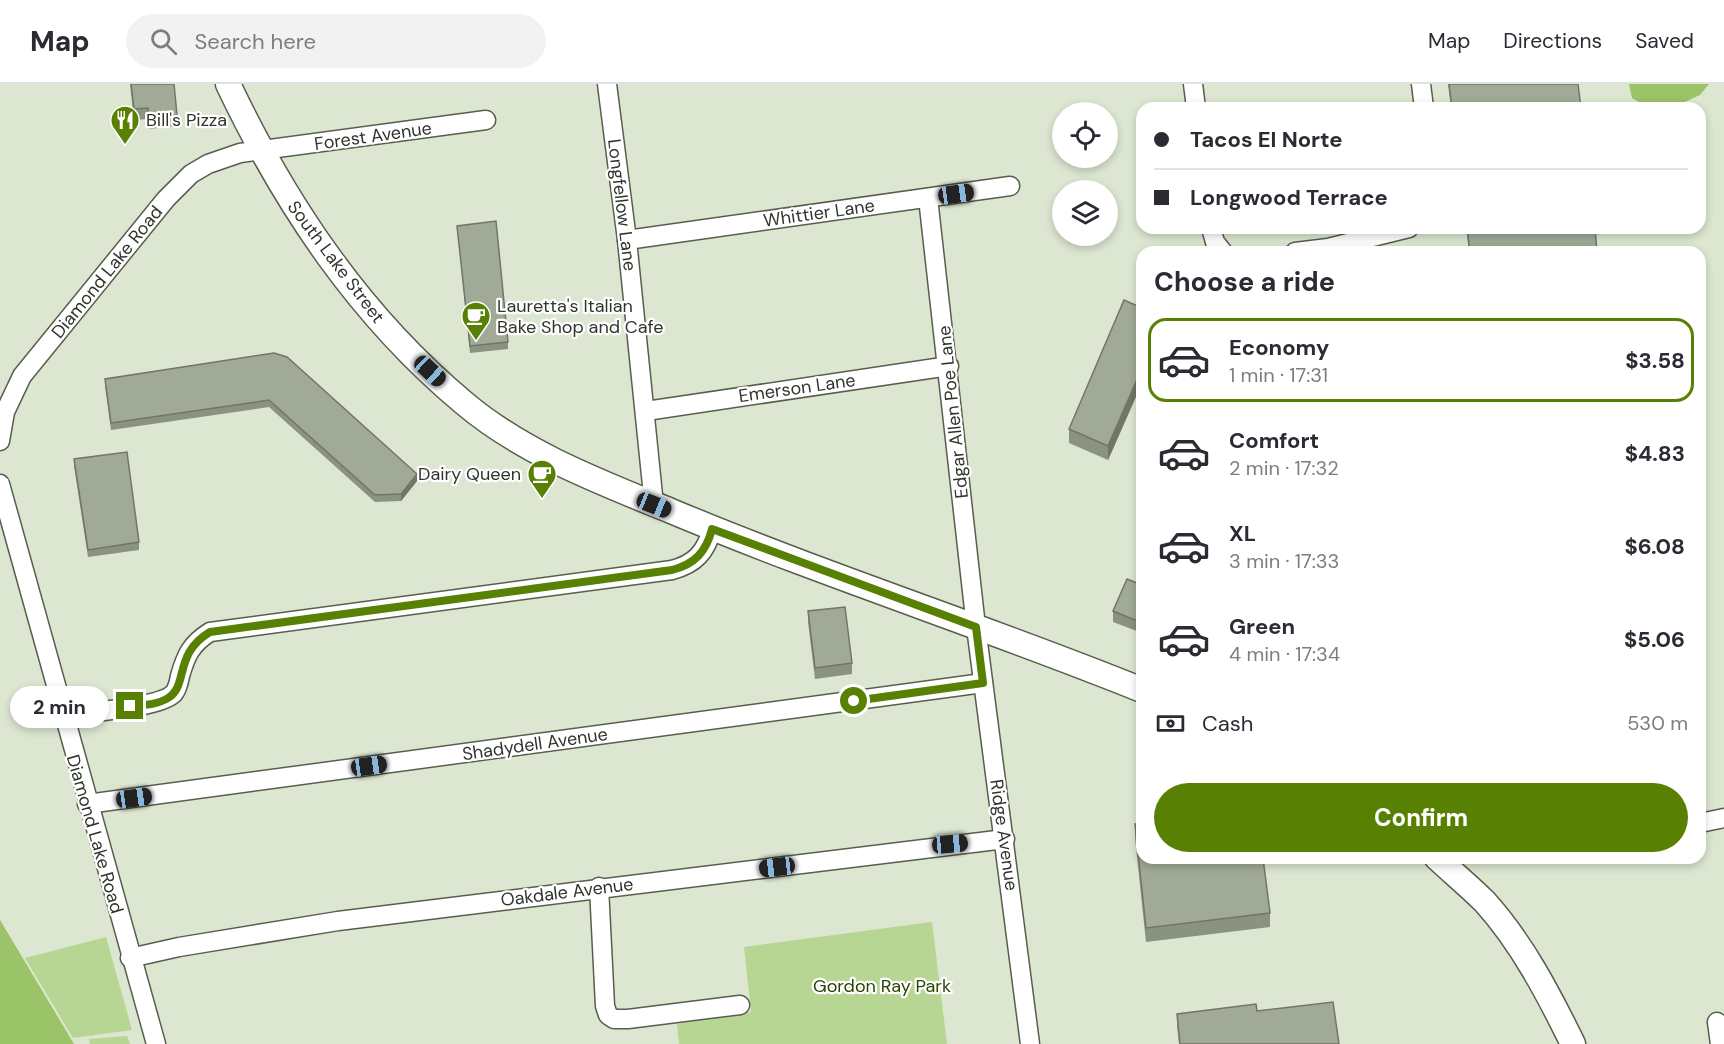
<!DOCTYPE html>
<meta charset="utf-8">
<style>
:root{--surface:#fff;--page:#f2f2f3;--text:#2b2b33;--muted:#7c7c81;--line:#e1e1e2;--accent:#588104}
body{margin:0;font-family:"DM Sans",sans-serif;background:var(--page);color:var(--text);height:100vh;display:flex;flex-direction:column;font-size:22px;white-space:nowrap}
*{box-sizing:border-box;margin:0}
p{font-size:20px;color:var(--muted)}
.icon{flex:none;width:33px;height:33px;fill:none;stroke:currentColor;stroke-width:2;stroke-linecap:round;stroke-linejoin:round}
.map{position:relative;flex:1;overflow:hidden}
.side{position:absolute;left:1136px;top:162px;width:570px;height:618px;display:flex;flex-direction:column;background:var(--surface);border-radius:18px;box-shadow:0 3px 9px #0003}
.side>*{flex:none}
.top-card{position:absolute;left:1136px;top:18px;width:570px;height:132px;border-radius:18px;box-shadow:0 3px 9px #0003;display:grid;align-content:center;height:132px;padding:0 18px;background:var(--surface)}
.tools{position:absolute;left:1052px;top:18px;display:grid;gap:12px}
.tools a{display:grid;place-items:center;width:66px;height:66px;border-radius:50%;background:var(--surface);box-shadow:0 3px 9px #0003;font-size:30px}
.end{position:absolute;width:27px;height:27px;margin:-14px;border:8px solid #588104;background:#fff;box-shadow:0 0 0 3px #fff}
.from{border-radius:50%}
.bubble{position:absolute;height:42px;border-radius:21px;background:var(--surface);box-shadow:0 3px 9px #0003;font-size:20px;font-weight:700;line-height:42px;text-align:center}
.car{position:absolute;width:18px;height:36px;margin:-18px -9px;border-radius:8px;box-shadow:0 0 4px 2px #0007;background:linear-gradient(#222 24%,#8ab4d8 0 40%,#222 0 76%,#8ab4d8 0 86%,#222 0)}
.top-card b{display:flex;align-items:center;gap:21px;height:57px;font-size:22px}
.top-card b+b{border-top:2px solid var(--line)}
.top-card i{width:15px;height:15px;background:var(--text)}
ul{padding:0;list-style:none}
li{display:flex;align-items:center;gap:18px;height:84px;margin:0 12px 9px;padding:0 6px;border:3px solid transparent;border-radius:18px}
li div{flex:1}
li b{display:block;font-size:22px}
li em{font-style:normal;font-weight:700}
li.current{border-color:var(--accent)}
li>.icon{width:54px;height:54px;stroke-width:1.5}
h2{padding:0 18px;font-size:27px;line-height:72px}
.pay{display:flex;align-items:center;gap:15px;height:66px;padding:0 18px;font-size:22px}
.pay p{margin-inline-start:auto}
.action{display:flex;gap:12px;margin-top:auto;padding:12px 18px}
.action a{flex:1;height:69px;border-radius:36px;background:var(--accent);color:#fff;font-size:24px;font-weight:700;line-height:69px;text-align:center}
header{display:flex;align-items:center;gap:36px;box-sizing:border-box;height:84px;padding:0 30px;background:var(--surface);border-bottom:2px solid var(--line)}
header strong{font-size:28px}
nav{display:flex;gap:33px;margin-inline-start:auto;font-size:21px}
.search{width:420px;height:54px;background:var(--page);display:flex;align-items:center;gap:15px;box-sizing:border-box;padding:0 21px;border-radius:33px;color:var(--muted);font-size:22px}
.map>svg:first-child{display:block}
</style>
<header>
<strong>Map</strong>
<div class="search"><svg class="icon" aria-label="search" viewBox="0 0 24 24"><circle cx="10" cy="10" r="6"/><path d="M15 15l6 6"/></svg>Search here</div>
<nav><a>Map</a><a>Directions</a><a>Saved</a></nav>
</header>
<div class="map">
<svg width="1724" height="960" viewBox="0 0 1724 960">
<rect width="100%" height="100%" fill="#dce6d1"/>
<g fill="#b7d694">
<path d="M 932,838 L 947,960 L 679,960 L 677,940 L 751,928 L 744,863 Z"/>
<path d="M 106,853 L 132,946 L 73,954 L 25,874 Z"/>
<path d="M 127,952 L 130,960 L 90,960 L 89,955 Z"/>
</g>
<g fill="#9bc368">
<path d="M 1629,0 L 1709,0 L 1700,11 L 1676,22 L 1649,24 L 1632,14 Z"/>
<path d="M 0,836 L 74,960 L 0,960 Z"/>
</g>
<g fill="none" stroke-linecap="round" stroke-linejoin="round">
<g stroke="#565f4d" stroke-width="21">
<g id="minor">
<path d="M 607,0 L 627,156 L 654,421"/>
<path d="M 1193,0 L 1196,24"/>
<path d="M 1421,0 L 1424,24"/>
<path d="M 928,114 L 976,543 L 1030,960"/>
<path d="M 1211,144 L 1215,158 L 1223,168"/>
<path d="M 627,156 L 1010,102"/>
<path d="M 1295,168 L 1328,164 L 1409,144"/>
<path d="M 646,327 L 949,282"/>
<path d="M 0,357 L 5,328 L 22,292 L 166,115 L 191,90 L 208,80 L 240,69 L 486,36"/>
<path d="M 0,400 L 156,960"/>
<path d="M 63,632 C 86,628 161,624 174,609 C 178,604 179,597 180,592 C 186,571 191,560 210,548 L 672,486 C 695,480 706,468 712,445"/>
<path d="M 87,720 L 983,599"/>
<path d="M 1700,739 L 1724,734"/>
<path d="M 599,803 L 605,922 L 608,931 L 614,935 L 628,935 L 740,921"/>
<path d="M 130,874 L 179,863 L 338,837 L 1005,755"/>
<path d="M 1717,938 L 1720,960"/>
</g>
</g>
<g stroke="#565f4d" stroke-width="27">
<g id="major">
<path d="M 228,0 C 286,122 360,232 464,319 C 523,369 600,398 671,427 C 826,492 986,543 1142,606"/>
<path d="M 1437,774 C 1453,789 1470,803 1485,818 C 1522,859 1549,911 1573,960"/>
</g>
</g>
<use href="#minor" stroke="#fff" stroke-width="18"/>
<use href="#major" stroke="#fff" stroke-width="24"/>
</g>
<g fill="#8a9281">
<path d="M 130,0 L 174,0 L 177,31 L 177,42 L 149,45 L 148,35 L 134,36 Z"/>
<path d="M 1448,0 L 1578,0 L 1581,24 L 1451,24 Z"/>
<path d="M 457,142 L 508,258 L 508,265 L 470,269 Z"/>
<path d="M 1466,144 L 1595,144 L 1597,168 L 1469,168 Z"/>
<path d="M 1142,224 L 1142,299 L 1108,376 L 1069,359 L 1069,345 Z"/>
<path d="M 274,269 L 417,397 L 401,417 L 375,418 L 269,323 L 111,346 L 105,302 L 105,295 Z"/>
<path d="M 74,375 L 139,458 L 139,466 L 88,473 L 74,382 Z"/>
<path d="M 1142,501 L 1142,549 L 1113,538 L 1113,527 Z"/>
<path d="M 808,527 L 852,579 L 852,590 L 815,595 L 808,538 Z"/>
<path d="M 1135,740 L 1142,774 L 1272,774 L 1263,775 L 1270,829 L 1270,843 L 1146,858 L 1135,754 Z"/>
<path d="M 1257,927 L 1339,960 L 1179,960 L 1177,941 L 1177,930 Z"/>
</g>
<g fill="#707769">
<path d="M 1142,284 L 1142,299 L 1108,376 L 1108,362 Z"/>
<path d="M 417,390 L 417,397 L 401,417 L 401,410 Z"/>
</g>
<g fill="#a0aa96" stroke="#707769" stroke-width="1.5">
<path d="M 131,0 L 174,0 L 177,31 L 149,34 L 148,24 L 134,25 Z"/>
<path d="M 1449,0 L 1578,0 L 1581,24 L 1452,24 Z"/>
<path d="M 496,137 L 508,258 L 470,262 L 457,142 Z"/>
<path d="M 1467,144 L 1595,144 L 1597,168 L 1470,168 Z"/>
<path d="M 1124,216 L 1142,224 L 1142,284 L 1108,362 L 1069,345 Z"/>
<path d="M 274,269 L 287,273 L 417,390 L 401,410 L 375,411 L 269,316 L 111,339 L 105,295 Z"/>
<path d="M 127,368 L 139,458 L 88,466 L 74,375 Z"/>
<path d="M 1127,495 L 1142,501 L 1142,539 L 1113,527 Z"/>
<path d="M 845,523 L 852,579 L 815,584 L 808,527 Z"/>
<path d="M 1135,740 L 1142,740 L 1142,774 L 1263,774 L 1270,829 L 1146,844 Z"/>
<path d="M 1333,918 L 1339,960 L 1180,960 L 1177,930 L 1256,920 L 1257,927 Z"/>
</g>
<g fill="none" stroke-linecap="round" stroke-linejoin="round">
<path stroke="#588104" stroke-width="8" d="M 130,622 C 143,621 157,621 168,614 C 189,601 173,570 210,548 L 672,486 C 695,480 706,468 712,445 L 976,543 L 983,599 L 854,617"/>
</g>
<defs>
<g id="restaurant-pin" transform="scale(1.5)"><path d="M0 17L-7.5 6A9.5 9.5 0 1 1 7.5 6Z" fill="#588104" stroke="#fff"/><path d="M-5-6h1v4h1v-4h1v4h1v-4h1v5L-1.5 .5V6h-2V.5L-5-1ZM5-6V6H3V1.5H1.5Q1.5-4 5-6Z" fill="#fff"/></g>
<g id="cafe-pin" transform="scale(1.5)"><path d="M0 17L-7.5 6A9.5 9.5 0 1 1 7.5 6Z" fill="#588104" stroke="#fff"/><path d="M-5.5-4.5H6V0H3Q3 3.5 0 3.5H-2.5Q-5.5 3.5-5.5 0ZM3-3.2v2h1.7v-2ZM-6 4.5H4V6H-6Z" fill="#fff"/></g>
</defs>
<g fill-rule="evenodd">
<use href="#restaurant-pin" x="125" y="36"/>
<use href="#cafe-pin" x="476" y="232"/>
<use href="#cafe-pin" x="542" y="390"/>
</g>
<g text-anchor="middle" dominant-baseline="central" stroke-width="4.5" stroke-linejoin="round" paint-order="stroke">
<g font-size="18" fill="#30342c" stroke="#fff" text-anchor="start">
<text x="146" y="36">Bill's Pizza</text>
<text x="497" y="222">Lauretta's Italian<tspan x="497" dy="21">Bake Shop and Cafe</tspan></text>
<text x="521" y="390" text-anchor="end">Dairy Queen</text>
</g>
<g font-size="18" fill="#30342c" stroke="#fff">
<text transform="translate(373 52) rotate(-8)">Forest Avenue</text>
<text transform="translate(622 121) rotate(83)">Longfellow Lane</text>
<text transform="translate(819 129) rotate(-8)">Whittier Lane</text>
<text transform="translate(336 178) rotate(53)">South Lake Street</text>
<text transform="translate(107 188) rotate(-51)">Diamond Lake Road</text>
<text transform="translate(797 304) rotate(-8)">Emerson Lane</text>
<text transform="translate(953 328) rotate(-96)">Edgar Allen Poe Lane</text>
<text transform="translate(535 660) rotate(-8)">Shadydell Avenue</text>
<text transform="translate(95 750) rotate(74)">Diamond Lake Road</text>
<text transform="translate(1004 751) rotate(82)">Ridge Avenue</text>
<text transform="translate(567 808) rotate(-7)">Oakdale Avenue</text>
</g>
<g font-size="18" fill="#2b4300" stroke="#fff">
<text x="882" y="902">Gordon Ray Park</text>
</g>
</g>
</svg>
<div class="tools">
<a><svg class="icon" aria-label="locate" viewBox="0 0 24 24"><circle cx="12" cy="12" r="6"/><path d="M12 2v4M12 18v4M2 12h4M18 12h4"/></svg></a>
<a><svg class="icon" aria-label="layers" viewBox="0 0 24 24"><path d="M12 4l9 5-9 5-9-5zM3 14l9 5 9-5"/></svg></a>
</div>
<i class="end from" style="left:854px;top:617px"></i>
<i class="end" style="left:130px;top:622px"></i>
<div class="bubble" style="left:10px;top:602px;width:99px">2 min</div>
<i class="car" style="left:956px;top:110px;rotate:82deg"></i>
<i class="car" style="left:430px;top:287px;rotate:133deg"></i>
<i class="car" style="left:654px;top:421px;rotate:112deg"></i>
<i class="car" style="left:369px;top:682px;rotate:82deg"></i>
<i class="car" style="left:134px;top:714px;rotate:82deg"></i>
<i class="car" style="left:950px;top:760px;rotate:85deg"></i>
<i class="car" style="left:777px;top:783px;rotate:263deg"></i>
<div class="top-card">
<b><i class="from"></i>Tacos El Norte</b>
<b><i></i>Longwood Terrace</b>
</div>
<section class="side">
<h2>Choose a ride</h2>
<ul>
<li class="current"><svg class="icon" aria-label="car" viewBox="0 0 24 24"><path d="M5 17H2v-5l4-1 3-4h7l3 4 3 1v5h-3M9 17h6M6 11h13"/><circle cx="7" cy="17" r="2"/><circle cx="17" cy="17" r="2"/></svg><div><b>Economy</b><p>1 min · 17:31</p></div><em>$3.58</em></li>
<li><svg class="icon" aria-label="car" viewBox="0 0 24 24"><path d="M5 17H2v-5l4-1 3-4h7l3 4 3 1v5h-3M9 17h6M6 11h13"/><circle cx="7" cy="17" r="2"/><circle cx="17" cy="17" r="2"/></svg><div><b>Comfort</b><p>2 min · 17:32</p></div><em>$4.83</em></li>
<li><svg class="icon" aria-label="car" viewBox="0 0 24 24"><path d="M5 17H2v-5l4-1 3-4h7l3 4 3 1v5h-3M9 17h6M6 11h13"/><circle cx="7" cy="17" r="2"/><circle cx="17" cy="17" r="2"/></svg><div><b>XL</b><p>3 min · 17:33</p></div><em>$6.08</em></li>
<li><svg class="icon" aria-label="car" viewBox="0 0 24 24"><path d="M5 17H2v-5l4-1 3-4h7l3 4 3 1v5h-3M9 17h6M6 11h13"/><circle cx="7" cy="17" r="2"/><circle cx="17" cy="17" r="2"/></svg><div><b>Green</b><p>4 min · 17:34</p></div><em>$5.06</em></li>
</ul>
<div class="pay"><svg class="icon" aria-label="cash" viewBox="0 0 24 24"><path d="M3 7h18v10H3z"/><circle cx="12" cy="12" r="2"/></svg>Cash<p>530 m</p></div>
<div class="action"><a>Confirm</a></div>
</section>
</div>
